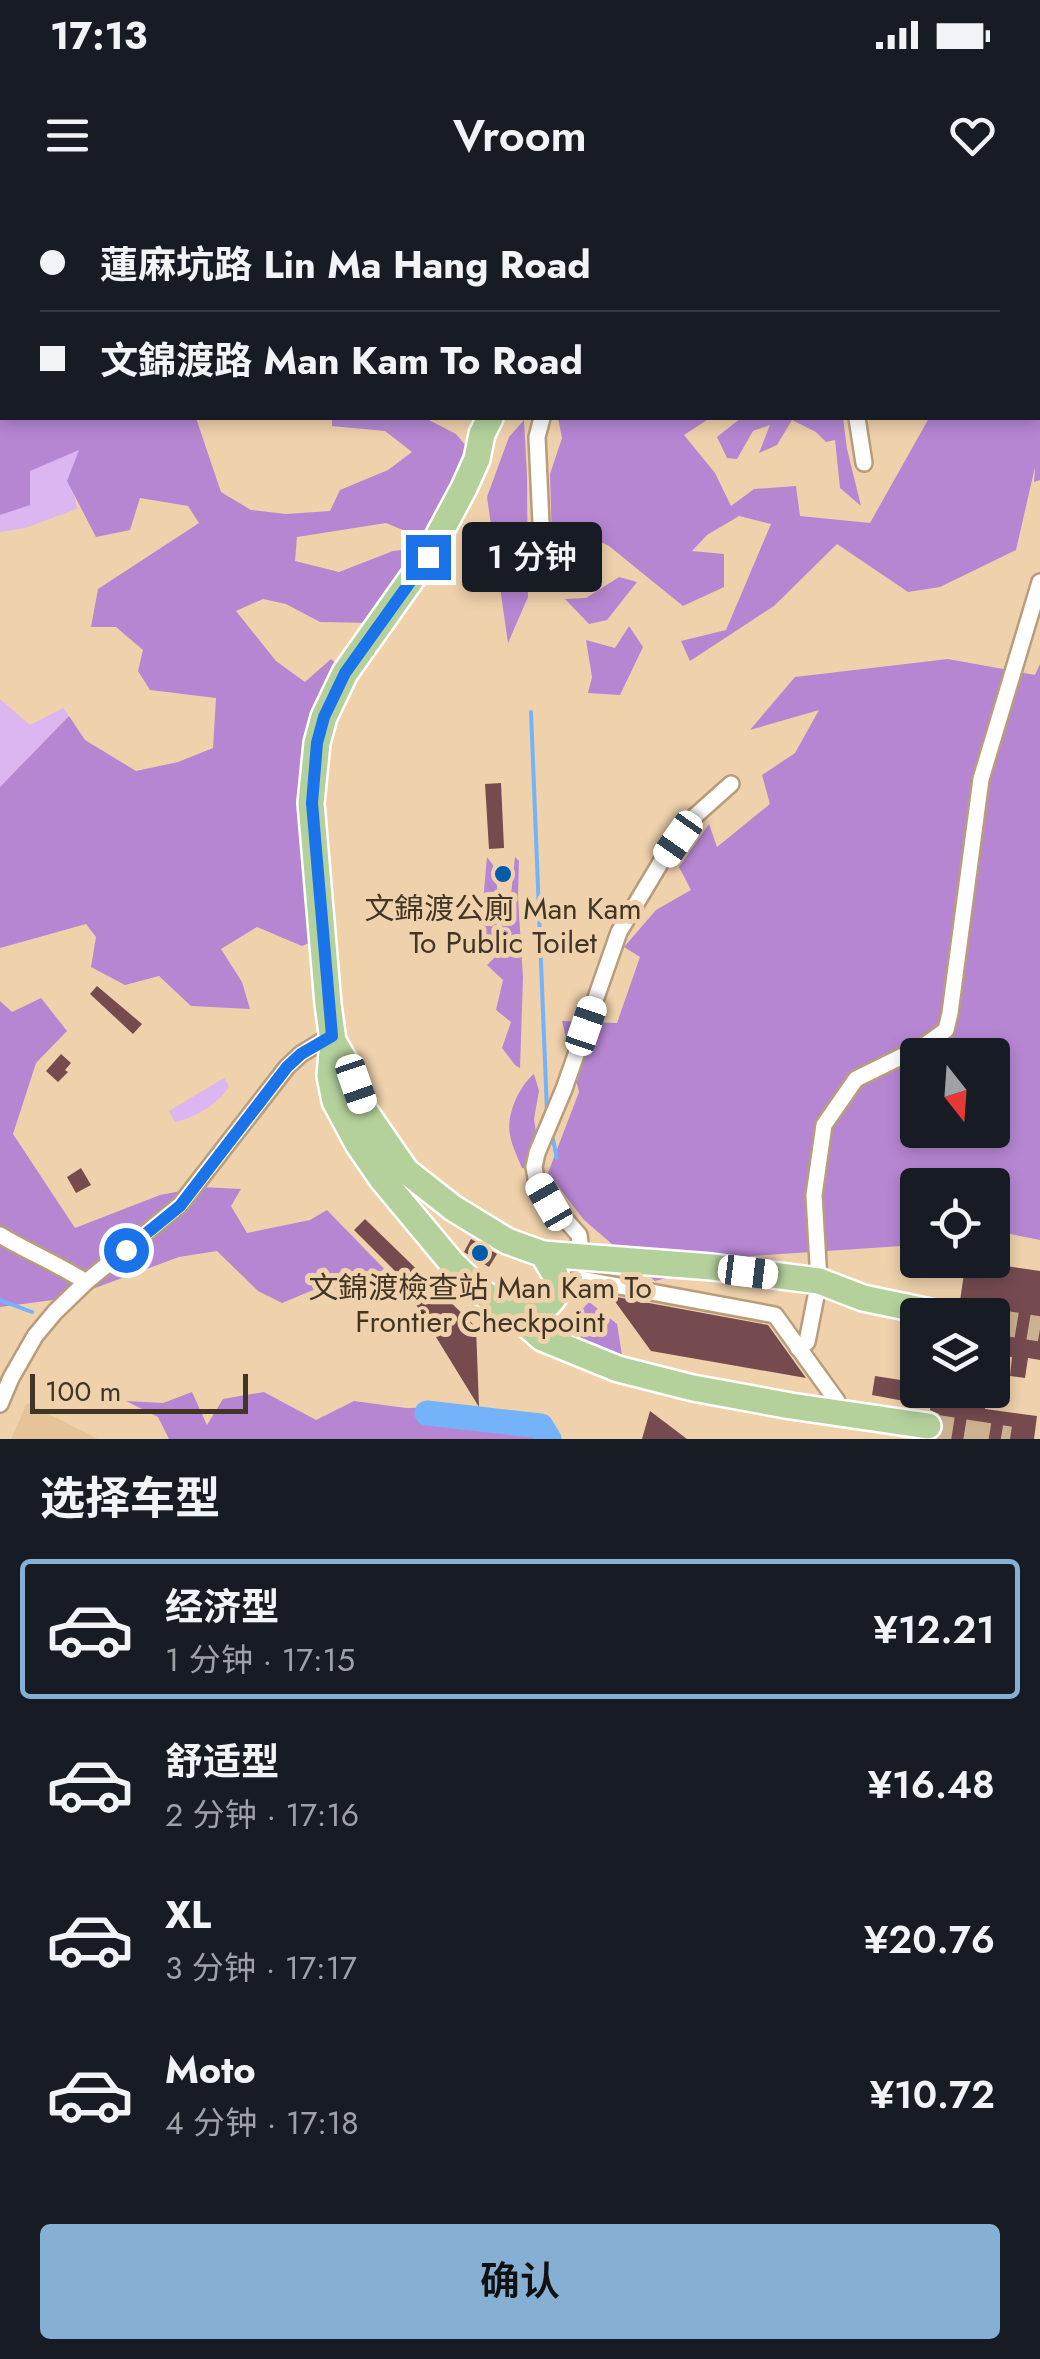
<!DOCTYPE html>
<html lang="zh">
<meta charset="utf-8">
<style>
:root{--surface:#171b24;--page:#20242c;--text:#f1f3f6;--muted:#9ea1a6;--line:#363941;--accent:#85afd3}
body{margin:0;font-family:Jost,"Noto Sans SC",sans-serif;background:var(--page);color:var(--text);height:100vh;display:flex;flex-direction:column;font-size:38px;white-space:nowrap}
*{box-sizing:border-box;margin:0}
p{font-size:32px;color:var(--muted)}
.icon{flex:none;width:55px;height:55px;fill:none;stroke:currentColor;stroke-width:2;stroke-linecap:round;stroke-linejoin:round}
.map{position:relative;height:1239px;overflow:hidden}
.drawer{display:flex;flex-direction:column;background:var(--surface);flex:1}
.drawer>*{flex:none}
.banner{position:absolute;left:0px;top:0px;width:1040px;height:220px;box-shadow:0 5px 15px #0003;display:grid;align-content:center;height:220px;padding:0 40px;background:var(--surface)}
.needle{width:65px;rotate:163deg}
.fabs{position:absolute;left:900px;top:838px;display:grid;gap:20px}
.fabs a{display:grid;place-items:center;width:110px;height:110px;border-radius:10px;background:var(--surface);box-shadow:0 5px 15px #0003;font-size:50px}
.scale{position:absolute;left:30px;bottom:25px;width:218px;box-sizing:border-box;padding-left:10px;border:5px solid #413526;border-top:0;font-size:28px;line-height:35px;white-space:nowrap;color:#413526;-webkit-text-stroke:8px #efd1ac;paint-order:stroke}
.end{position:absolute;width:45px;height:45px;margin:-22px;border:12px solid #1a73e8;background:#fff;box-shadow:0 0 0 5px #fff}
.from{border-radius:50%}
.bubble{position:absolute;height:70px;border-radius:10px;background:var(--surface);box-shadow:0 5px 15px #0003;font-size:32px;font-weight:600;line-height:70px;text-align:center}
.car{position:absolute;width:30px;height:60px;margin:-30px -15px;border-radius:12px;box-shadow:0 0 8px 2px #0007;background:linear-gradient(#fff 24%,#345 0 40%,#fff 0 76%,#345 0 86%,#fff 0)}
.banner b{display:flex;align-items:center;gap:35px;height:95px;font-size:38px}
.banner b+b{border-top:2px solid var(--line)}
.banner i{width:25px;height:25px;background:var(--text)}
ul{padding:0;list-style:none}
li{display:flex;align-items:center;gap:30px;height:140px;margin:0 20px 15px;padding:0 20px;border:5px solid transparent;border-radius:10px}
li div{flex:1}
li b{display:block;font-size:38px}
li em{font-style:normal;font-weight:600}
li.on{border-color:var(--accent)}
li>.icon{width:90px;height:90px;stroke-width:1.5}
h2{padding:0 40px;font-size:45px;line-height:120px}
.button{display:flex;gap:20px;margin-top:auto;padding:20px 40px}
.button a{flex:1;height:115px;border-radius:10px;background:var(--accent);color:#111;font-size:40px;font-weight:600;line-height:115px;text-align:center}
.status{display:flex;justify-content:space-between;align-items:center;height:70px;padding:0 50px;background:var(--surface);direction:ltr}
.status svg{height:28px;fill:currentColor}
header{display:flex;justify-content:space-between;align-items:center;height:130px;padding:0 40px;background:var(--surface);font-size:45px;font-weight:600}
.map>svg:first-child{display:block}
</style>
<div class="status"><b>17:13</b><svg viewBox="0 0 49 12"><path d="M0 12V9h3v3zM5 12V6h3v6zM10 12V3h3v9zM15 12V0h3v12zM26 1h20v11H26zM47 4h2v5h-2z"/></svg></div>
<header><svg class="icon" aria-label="menu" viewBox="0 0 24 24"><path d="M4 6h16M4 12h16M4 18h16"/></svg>Vroom<svg class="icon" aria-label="heart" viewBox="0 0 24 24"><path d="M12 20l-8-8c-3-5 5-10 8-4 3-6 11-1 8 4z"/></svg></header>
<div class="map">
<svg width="1040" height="1239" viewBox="0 0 1040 1239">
<rect width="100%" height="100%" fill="#efd1ac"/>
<path fill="#e6c398" d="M 27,1203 L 98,1239 L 11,1239 Z"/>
<g fill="#dbb6f1">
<path d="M 0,0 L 228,0 L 226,2 L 2,2 L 2,218 L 104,218 L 70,274 L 77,309 L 25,328 L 0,332 Z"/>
<path d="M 0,499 L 30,525 L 63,508 L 69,516 L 0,587 Z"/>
<path d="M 224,878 L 229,886 C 220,903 193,919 175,922 L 169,911 Z"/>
</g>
<g fill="#b786d3" fill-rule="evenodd">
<path d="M 779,0 L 1040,0 L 1040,40 L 1038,38 L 1038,2 L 782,2 Z"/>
<path d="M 0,101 L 2,106 L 2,218 L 196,218 L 221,292 L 251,310 L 286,314 L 330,311 L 340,290 L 388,270 L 412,252 L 385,231 L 332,226 L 332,218 L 425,218 L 456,234 L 477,259 L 439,345 L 386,323 L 297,337 L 295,361 L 339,372 L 393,351 L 428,347 L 373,423 L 320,422 L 286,404 L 263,399 L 236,411 L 276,461 L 305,482 L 331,459 L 341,468 L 309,541 L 319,739 L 302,746 L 257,727 L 221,749 L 242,782 L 250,809 L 191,806 L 159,776 L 125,785 L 91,767 L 96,737 L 86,724 L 0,748 L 0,587 L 69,516 L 85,540 L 136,571 L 178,562 L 213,548 L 216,498 L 150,490 L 138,471 L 143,450 L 116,427 L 91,427 L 98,389 L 199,323 L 188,306 L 140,298 L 130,330 L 96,337 L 67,281 L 79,250 L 30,271 L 30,305 L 0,315 Z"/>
<path d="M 1038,181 L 1040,182 L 1040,280 L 1034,282 L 1035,267 L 1016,350 L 940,387 L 908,392 L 837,344 L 774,406 L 690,461 L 681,441 L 726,430 L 771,324 L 739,316 L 707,335 L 692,351 L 724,354 L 724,387 L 683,406 L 609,346 L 578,331 L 552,343 L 550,274 L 562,238 L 558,218 L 701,218 L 707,220 L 684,235 L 715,273 L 731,306 L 754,289 L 796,286 L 800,316 L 870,323 L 929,218 L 1038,218 Z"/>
<path d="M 741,218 L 843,218 L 847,249 L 861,306 L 840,288 L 835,240 L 826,242 L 816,232 L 792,220 L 777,245 L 759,253 L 770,225 L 753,231 L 737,259 L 727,258 L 717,237 Z"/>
<path d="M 524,220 L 527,276 L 528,397 L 508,443 L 487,297 L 509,237 Z"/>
<path d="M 619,377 L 637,382 L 607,420 L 589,424 L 565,399 L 586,398 Z"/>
<path d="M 629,426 L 643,447 L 620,495 L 588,493 L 592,477 L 586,440 L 615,448 Z"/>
<path d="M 948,459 L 1035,475 L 1040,464 L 1040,1040 L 1000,1032 L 993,1033 L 992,985 L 918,985 L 917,1045 L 751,1056 L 655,1081 L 584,1020 L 548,973 L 579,892 L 562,821 L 617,823 L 640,757 L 624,747 L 656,710 L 691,690 L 679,667 L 709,624 L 717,647 L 770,604 L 762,575 L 795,553 L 819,510 L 750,530 L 795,477 ZM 918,855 L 992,855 L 992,930 L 918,930 Z"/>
<path d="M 487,657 L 493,665 L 498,692 L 511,695 L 515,657 L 519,661 L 518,697 L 523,778 L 520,868 L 515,865 L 502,848 L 511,822 L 496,810 L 503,780 L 487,765 L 501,751 L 485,744 L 477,729 L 496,716 L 483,702 Z"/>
<path d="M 41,798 L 67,831 L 36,863 L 13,934 L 75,1028 L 160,995 L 201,987 L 241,989 L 231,1006 L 247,1033 L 310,1020 L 327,1010 L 392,1077 L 364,1097 L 339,1094 L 330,1083 L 282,1103 L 258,1091 L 217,1051 L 179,1057 L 68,1098 L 0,1107 L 0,801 L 12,812 Z"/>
<path d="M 534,874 L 539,891 L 534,919 L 542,971 L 522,968 C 518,958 512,946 510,935 C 506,915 519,886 534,874 Z"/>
<path d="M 589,1102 L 617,1124 L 623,1161 L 576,1143 L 568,1134 L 573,1119 Z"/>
<path d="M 192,1192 L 207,1225 L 223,1199 L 264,1192 L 316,1220 L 354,1201 L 406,1208 L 474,1207 L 502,1219 L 522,1213 L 541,1218 L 554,1239 L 169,1239 L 158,1217 L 126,1201 L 163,1203 Z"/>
</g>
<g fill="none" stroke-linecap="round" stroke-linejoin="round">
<g stroke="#74b2f9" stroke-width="4">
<path d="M 531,512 L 547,912"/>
<path d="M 551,931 L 557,958"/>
<path d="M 0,1100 L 32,1112"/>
</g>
<path stroke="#74b2f9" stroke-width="25" d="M 427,1213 L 541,1226 L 549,1239"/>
</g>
<g fill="#764b50">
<path d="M 501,583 L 504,648 L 489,649 L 485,584 Z"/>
<path d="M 97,786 L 142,824 L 133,834 L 90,794 Z"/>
<path d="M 61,854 L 71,863 L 65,870 L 68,872 L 58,882 L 46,871 Z"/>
<path d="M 81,968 L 91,985 L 76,993 L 67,977 Z"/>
<path d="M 365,1019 L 476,1127 L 479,1207 L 404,1085 L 406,1082 L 354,1030 Z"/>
<path d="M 471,1039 L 497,1054 L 489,1067 L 464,1052 Z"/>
<path d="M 966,1060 L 1040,1071 L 1040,1160 L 1028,1158 L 1025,1178 L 1010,1176 L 1012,1157 L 992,1155 L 992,1115 L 956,1115 L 951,1103 L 943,1098 L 960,1101 Z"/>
<path d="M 611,1096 L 768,1125 L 806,1178 L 651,1151 Z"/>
<path d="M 875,1176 L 907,1181 L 904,1201 L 872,1195 Z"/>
<path d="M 932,1190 L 987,1190 L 985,1209 L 1037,1216 L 1034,1239 L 937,1239 L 944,1227 L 939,1214 L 930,1210 Z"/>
<path d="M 650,1211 L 687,1239 L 642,1239 Z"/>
</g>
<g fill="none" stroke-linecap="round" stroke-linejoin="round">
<g stroke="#ccb291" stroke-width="25" stroke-dasharray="25 12" stroke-linecap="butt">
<path d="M 992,1121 L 1040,1129"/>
<path d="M 928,1226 L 1010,1239"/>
</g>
<g stroke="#b99d7a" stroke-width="20">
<g id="street">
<path d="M 772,0 L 773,2"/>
<path d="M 542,218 L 537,237 L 543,367"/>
<path d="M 857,218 L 864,263"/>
<path d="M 0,1035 C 28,1052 58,1064 86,1082"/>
<path d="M 574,1056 L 581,1051 L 579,1035 L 549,1001 L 536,978 L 534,967 L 537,953 L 564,889 L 619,732 L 661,662 L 694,617 L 731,584"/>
<path d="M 556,1085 L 581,1079 L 775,1115 L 837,1201"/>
<path d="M 798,1148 L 807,1142 L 819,1081 L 814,995 L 824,925 L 856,879 L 925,845 L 946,830 L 950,813 L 981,579 L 1040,382"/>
<path d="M 0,1204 L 11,1178 L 35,1136 L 55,1112 L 86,1082 L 180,1005 L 287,867 L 301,854 L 332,835"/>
</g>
</g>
<g stroke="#fff" stroke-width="30">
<g id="primary">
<path d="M 586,2 L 587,0"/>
<path d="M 490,218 L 482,234 L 477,259 L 464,288 L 427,357 L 345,473 L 324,517 L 317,543 L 311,603 L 328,804 L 333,841 L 330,876 L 335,901 L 358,944 L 382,979 L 452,1063 L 483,1093 L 515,1114 L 542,1138 L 618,1169 L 693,1188 L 791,1206 L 928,1226"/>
<path d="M 333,841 L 348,867 L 364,910 L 406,971 L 453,1008 L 507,1041 L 543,1054 L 712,1067 L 819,1081 L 863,1098 L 940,1114"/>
<path d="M 515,1114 C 538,1113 545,1112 558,1091 L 555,1074 L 543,1054"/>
</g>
</g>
<use href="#street" stroke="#fff" stroke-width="15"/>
<use href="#primary" stroke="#b4d19c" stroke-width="25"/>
</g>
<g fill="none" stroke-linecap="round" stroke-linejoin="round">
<path stroke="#1a73e8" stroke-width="12" d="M 126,1050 L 180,1006 L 287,867 L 301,854 L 332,836 L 312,603 L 317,543 L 324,517 L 345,473 L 428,357"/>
</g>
<g fill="#005ba8" stroke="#efd1ac" stroke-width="4">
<circle cx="503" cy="674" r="10"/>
<circle cx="480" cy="1053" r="10"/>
</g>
<g text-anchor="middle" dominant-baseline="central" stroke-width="10" stroke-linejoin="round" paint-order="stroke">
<g font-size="30" fill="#413526" stroke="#efd1ac">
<text x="503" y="708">文錦渡公廁 Man Kam<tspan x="503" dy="34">To Public Toilet</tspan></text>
<text x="480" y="1087">文錦渡檢查站 Man Kam To<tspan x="480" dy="34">Frontier Checkpoint</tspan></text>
</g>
</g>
</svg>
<div class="fabs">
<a><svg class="needle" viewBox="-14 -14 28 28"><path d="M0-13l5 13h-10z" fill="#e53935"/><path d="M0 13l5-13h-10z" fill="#9ea1a6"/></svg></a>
<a><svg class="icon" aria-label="locate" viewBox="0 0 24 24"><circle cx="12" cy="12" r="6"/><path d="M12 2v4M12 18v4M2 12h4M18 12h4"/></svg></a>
<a><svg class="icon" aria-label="layers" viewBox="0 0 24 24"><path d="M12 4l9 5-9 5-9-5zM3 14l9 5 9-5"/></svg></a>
</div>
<div class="scale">100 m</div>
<i class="end from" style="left:126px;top:1050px"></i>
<i class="end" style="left:428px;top:357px"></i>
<div class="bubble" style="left:462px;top:322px;width:140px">1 分钟</div>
<i class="car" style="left:678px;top:639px;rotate:215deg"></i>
<i class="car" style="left:586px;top:826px;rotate:19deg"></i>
<i class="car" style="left:356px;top:884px;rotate:161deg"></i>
<i class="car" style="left:549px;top:1002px;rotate:330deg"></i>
<i class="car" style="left:748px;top:1072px;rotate:97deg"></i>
<div class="banner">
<b><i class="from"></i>蓮麻坑路 Lin Ma Hang Road</b>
<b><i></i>文錦渡路 Man Kam To Road</b>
</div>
</div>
<section class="drawer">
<h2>选择车型</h2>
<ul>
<li class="on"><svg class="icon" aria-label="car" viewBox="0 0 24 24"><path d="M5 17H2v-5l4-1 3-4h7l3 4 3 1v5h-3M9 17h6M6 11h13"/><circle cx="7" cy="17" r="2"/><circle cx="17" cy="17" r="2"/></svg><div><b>经济型</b><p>1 分钟 · 17:15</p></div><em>¥12.21</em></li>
<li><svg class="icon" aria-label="car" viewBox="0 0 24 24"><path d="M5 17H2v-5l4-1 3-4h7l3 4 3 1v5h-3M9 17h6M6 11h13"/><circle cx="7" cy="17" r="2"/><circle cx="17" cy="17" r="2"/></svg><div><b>舒适型</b><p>2 分钟 · 17:16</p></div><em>¥16.48</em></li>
<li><svg class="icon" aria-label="car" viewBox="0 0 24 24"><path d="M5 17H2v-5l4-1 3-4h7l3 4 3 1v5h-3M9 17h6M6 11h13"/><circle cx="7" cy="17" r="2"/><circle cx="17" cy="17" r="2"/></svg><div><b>XL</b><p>3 分钟 · 17:17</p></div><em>¥20.76</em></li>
<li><svg class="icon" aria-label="car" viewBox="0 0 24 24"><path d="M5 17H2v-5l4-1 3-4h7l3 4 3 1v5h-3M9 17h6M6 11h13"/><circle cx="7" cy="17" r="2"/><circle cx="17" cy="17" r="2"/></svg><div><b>Moto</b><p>4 分钟 · 17:18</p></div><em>¥10.72</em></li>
</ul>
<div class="button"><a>确认</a></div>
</section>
